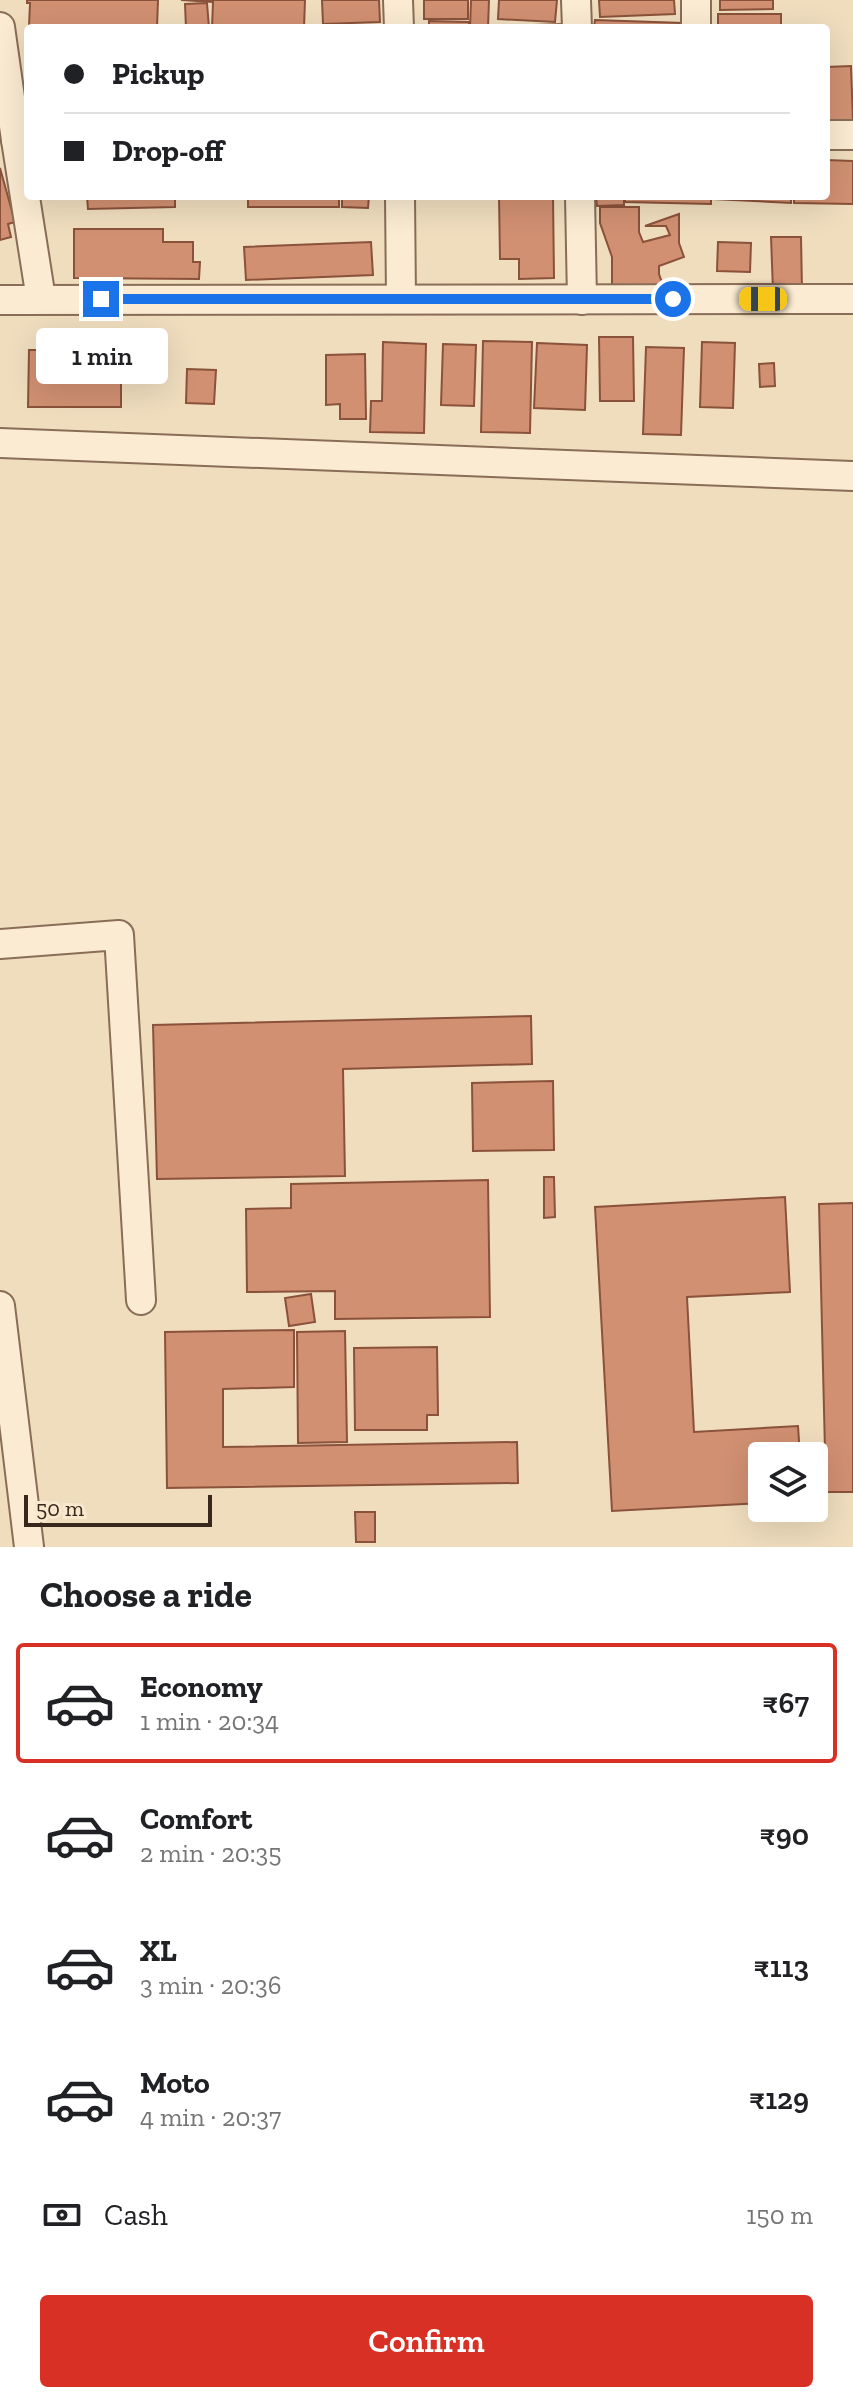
<!DOCTYPE html>
<meta charset="utf-8">
<style>
:root{--surface:#fff;--page:#f6f6f6;--text:#202124;--muted:#757577;--line:#e0e0e0;--accent:#d93025}
body{margin:0;font-family:"Zilla Slab",serif;background:var(--page);color:var(--text);height:100vh;display:flex;flex-direction:column;font-size:30px;white-space:nowrap}
*{box-sizing:border-box;margin:0}
p{font-size:26px;color:var(--muted)}
.icon{flex:none;width:44px;height:44px;fill:none;stroke:currentColor;stroke-width:2;stroke-linecap:round;stroke-linejoin:round}
.map{position:relative;height:1547px;overflow:hidden}
.drawer{display:flex;flex-direction:column;background:var(--surface);flex:1}
.drawer>*{flex:none}
.banner{position:absolute;left:24px;top:24px;width:806px;height:176px;border-radius:8px;box-shadow:0 8px 32px #0002;display:grid;align-content:center;height:176px;padding:0 40px;background:var(--surface)}
.tools{position:absolute;left:748px;top:1442px;display:grid;gap:16px}
.tools a{display:grid;place-items:center;width:80px;height:80px;border-radius:8px;background:var(--surface);box-shadow:0 8px 32px #0002;font-size:40px}
.scale{position:absolute;left:24px;bottom:20px;width:188px;box-sizing:border-box;padding-left:8px;border:4px solid #38271b;border-top:0;font-size:22px;line-height:28px;white-space:nowrap;color:#38271b;-webkit-text-stroke:6px #f7e8ce;paint-order:stroke}
.end{position:absolute;width:36px;height:36px;margin:-18px;border:10px solid #1a73e8;background:#fff;box-shadow:0 0 0 4px #fff}
.from{border-radius:50%}
.bubble{position:absolute;height:56px;border-radius:8px;background:var(--surface);box-shadow:0 8px 32px #0002;font-size:26px;font-weight:600;line-height:56px;text-align:center}
.car{position:absolute;width:24px;height:48px;margin:-24px -12px;border-radius:10px;box-shadow:0 0 6px 2px #0007;background:linear-gradient(#f5c518 24%,#345 0 40%,#f5c518 0 76%,#345 0 86%,#f5c518 0)}
.banner b{display:flex;align-items:center;gap:28px;height:76px;font-size:30px}
.banner b+b{border-top:2px solid var(--line)}
.banner i{width:20px;height:20px;background:var(--text)}
ul{padding:0;list-style:none}
li{display:flex;align-items:center;gap:24px;height:120px;margin:0 16px 12px;padding:0 24px;border:4px solid transparent;border-radius:8px}
li div{flex:1}
li b{display:block;font-size:30px}
li em{font-style:normal;font-weight:600}
li.selected{border-color:var(--accent)}
li>.icon{width:72px;height:72px;stroke-width:1.5}
h2{padding:0 40px;font-size:36px;line-height:96px}
.pay{display:flex;align-items:center;gap:20px;height:88px;padding:0 40px;font-size:30px}
.pay p{margin-inline-start:auto}
.button{display:flex;gap:16px;margin-top:auto;padding:16px 40px}
.button a{flex:1;height:92px;border-radius:8px;background:var(--accent);color:#fff;font-size:32px;font-weight:600;line-height:92px;text-align:center}
.map>svg:first-child{display:block}
</style>
<div class="map">
<svg width="853" height="1547" viewBox="0 0 853 1547">
<rect width="100%" height="100%" fill="#f0ddbe"/>
<g fill="#d19072" stroke="#8a523a" stroke-width="2">
<path d="M 27,0 L 158,0 L 157,28 L 29,27 L 30,3 L 27,3 Z"/>
<path d="M 181,0 L 305,0 L 304,28 L 212,28 L 213,2 Z"/>
<path d="M 322,0 L 379,0 L 380,22 L 323,24 Z"/>
<rect x="424" y="0" width="44" height="19"/>
<path d="M 471,0 L 489,0 L 488,28 L 470,28 Z"/>
<path d="M 499,0 L 557,0 L 555,22 L 498,19 Z"/>
<path d="M 599,0 L 674,0 L 675,14 L 600,17 Z"/>
<path d="M 720,0 L 773,0 L 773,9 L 720,10 Z"/>
<path d="M 207,3 L 209,28 L 186,28 L 185,4 Z"/>
<rect x="718" y="14" width="63" height="14"/>
<path d="M 595,20 L 683,23 L 683,28 L 594,28 Z"/>
<path d="M 429,21 L 469,22 L 469,28 L 429,28 Z"/>
<path d="M 565,24 L 566,28 L 498,28 L 498,26 Z"/>
<path d="M 851,66 L 853,122 L 826,123 L 826,67 Z"/>
<path d="M 826,160 L 853,161 L 853,204 L 794,203 L 794,196 L 826,196 Z"/>
<path d="M 0,168 L 15,222 L 8,224 L 11,237 L 0,240 Z"/>
<path d="M 67,196 L 175,196 L 175,207 L 88,209 L 87,197 Z"/>
<rect x="248" y="196" width="91" height="11"/>
<path d="M 342,196 L 369,196 L 368,208 L 342,207 Z"/>
<path d="M 499,196 L 553,196 L 554,278 L 519,279 L 519,259 L 500,259 Z"/>
<path d="M 596,196 L 624,196 L 624,205 L 597,206 Z"/>
<path d="M 625,196 L 711,196 L 711,204 L 625,202 Z"/>
<path d="M 713,196 L 791,196 L 791,203 L 713,199 Z"/>
<path d="M 600,207 L 639,207 L 639,232 L 643,242 L 670,235 L 666,226 L 645,226 L 679,214 L 679,243 L 684,257 L 659,266 L 659,274 L 665,291 L 612,291 L 612,257 L 600,223 Z"/>
<path d="M 74,229 L 163,229 L 163,242 L 193,242 L 193,262 L 200,262 L 199,279 L 74,278 Z"/>
<path d="M 771,237 L 801,237 L 802,290 L 773,291 Z"/>
<path d="M 371,242 L 373,275 L 246,280 L 244,247 Z"/>
<path d="M 718,242 L 751,243 L 750,272 L 717,271 Z"/>
<path d="M 599,337 L 633,337 L 634,401 L 600,401 Z"/>
<path d="M 483,341 L 532,342 L 530,433 L 481,432 Z"/>
<path d="M 383,342 L 426,344 L 424,433 L 370,432 L 371,401 L 382,401 Z"/>
<path d="M 702,342 L 735,343 L 733,408 L 700,407 Z"/>
<path d="M 537,343 L 587,345 L 585,410 L 534,408 Z"/>
<path d="M 443,344 L 476,345 L 474,406 L 441,405 Z"/>
<path d="M 646,347 L 684,348 L 681,435 L 643,434 Z"/>
<path d="M 29,350 L 61,350 L 60,379 L 88,380 L 88,361 L 121,361 L 121,407 L 28,407 Z"/>
<path d="M 365,354 L 366,419 L 340,419 L 340,404 L 326,405 L 326,355 Z"/>
<path d="M 774,363 L 775,386 L 760,387 L 759,364 Z"/>
<path d="M 187,369 L 216,370 L 214,404 L 186,403 Z"/>
<path d="M 531,1016 L 532,1064 L 343,1069 L 345,1176 L 157,1179 L 153,1025 Z"/>
<path d="M 553,1081 L 554,1150 L 473,1151 L 472,1083 Z"/>
<path d="M 544,1177 L 554,1177 L 555,1217 L 544,1218 Z"/>
<path d="M 488,1180 L 490,1317 L 335,1319 L 335,1291 L 247,1292 L 246,1209 L 291,1208 L 291,1184 Z"/>
<path d="M 785,1197 L 790,1292 L 687,1297 L 694,1432 L 798,1426 L 800,1456 L 762,1456 L 762,1503 L 612,1511 L 595,1207 Z"/>
<path d="M 853,1203 L 853,1492 L 826,1492 L 819,1204 Z"/>
<path d="M 311,1294 L 315,1322 L 289,1326 L 285,1298 Z"/>
<path d="M 294,1330 L 294,1387 L 223,1389 L 223,1447 L 517,1442 L 518,1483 L 167,1488 L 165,1332 Z"/>
<path d="M 345,1331 L 347,1442 L 298,1443 L 297,1332 Z"/>
<path d="M 437,1347 L 438,1415 L 427,1415 L 427,1430 L 355,1430 L 354,1348 Z"/>
<path d="M 355,1512 L 375,1512 L 375,1542 L 356,1542 Z"/>
</g>
<g fill="none" stroke-linecap="round" stroke-linejoin="round">
<g stroke="#896d56" stroke-width="32">
<g id="street">
<path d="M 398,0 L 399,28"/>
<path d="M 576,0 L 577,28"/>
<path d="M 696,0 L 696,28"/>
<path d="M 0,27 L 16,140"/>
<path d="M 826,135 L 853,135"/>
<path d="M 28,139 L 16,140 L 41,299"/>
<path d="M 400,196 L 401,299"/>
<path d="M 580,196 L 582,300"/>
<path d="M 0,300 L 853,299"/>
<path d="M 0,443 L 853,476"/>
<path d="M 0,944 L 119,935 L 141,1300"/>
<path d="M 0,1306 L 29,1547"/>
</g>
</g>
<use href="#street" stroke="#fbebd2" stroke-width="28"/>
</g>
<g fill="none" stroke-linecap="round" stroke-linejoin="round">
<path stroke="#1a73e8" stroke-width="10" d="M 101,299 L 673,299"/>
</g>
</svg>
<div class="tools">
<a><svg class="icon" aria-label="layers" viewBox="0 0 24 24"><path d="M12 4l9 5-9 5-9-5zM3 14l9 5 9-5"/></svg></a>
</div>
<div class="scale">50 m</div>
<i class="end from" style="left:673px;top:299px"></i>
<i class="end" style="left:101px;top:299px"></i>
<div class="bubble" style="left:36px;top:328px;width:132px">1 min</div>
<i class="car" style="left:763px;top:299px;rotate:270deg"></i>
<div class="banner">
<b><i class="from"></i>Pickup</b>
<b><i></i>Drop-off</b>
</div>
</div>
<section class="drawer">
<h2>Choose a ride</h2>
<ul>
<li class="selected"><svg class="icon" aria-label="car" viewBox="0 0 24 24"><path d="M5 17H2v-5l4-1 3-4h7l3 4 3 1v5h-3M9 17h6M6 11h13"/><circle cx="7" cy="17" r="2"/><circle cx="17" cy="17" r="2"/></svg><div><b>Economy</b><p>1 min · 20:34</p></div><em>₹67</em></li>
<li><svg class="icon" aria-label="car" viewBox="0 0 24 24"><path d="M5 17H2v-5l4-1 3-4h7l3 4 3 1v5h-3M9 17h6M6 11h13"/><circle cx="7" cy="17" r="2"/><circle cx="17" cy="17" r="2"/></svg><div><b>Comfort</b><p>2 min · 20:35</p></div><em>₹90</em></li>
<li><svg class="icon" aria-label="car" viewBox="0 0 24 24"><path d="M5 17H2v-5l4-1 3-4h7l3 4 3 1v5h-3M9 17h6M6 11h13"/><circle cx="7" cy="17" r="2"/><circle cx="17" cy="17" r="2"/></svg><div><b>XL</b><p>3 min · 20:36</p></div><em>₹113</em></li>
<li><svg class="icon" aria-label="car" viewBox="0 0 24 24"><path d="M5 17H2v-5l4-1 3-4h7l3 4 3 1v5h-3M9 17h6M6 11h13"/><circle cx="7" cy="17" r="2"/><circle cx="17" cy="17" r="2"/></svg><div><b>Moto</b><p>4 min · 20:37</p></div><em>₹129</em></li>
</ul>
<div class="pay"><svg class="icon" aria-label="cash" viewBox="0 0 24 24"><path d="M3 7h18v10H3z"/><circle cx="12" cy="12" r="2"/></svg>Cash<p>150 m</p></div>
<div class="button"><a>Confirm</a></div>
</section>
